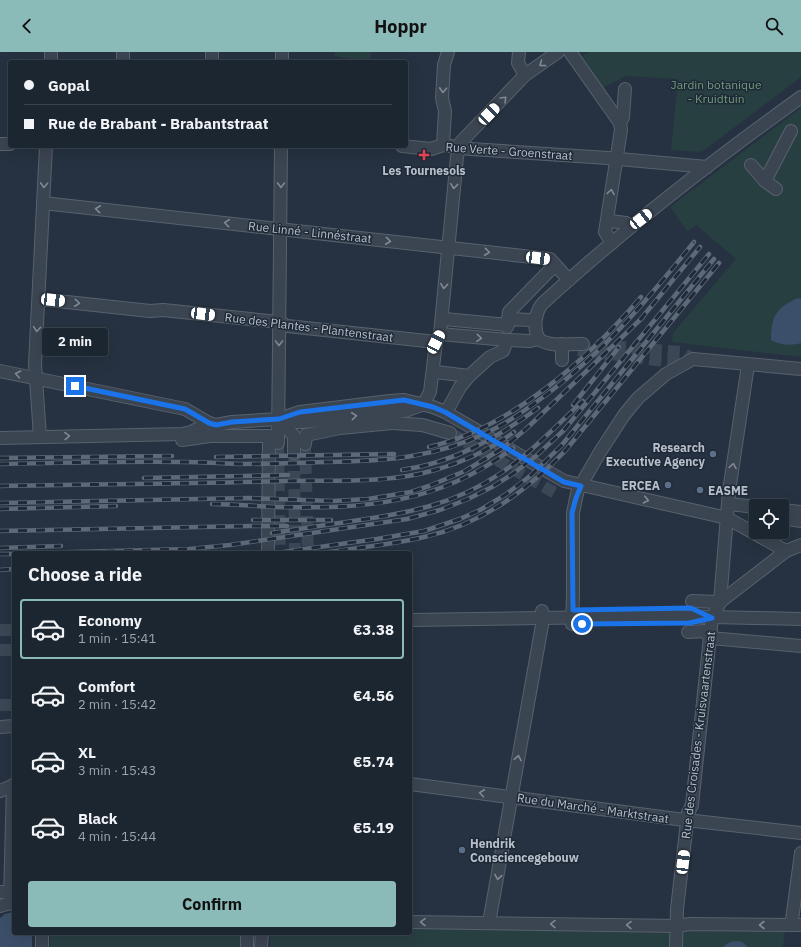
<!DOCTYPE html>
<meta charset="utf-8">
<style>
:root{--surface:#1c2631;--page:#252e39;--text:#f1f3f6;--muted:#a0a5ab;--line:#3a434d;--accent:#8bbbb9}
body{margin:0;font-family:"IBM Plex Sans",sans-serif;background:var(--page);color:var(--text);height:100vh;display:flex;flex-direction:column;font-size:15px;white-space:nowrap}
*{box-sizing:border-box;margin:0}
p{font-size:13px;color:var(--muted)}
.icon{flex:none;width:22px;height:22px;fill:none;stroke:currentColor;stroke-width:2;stroke-linecap:round;stroke-linejoin:round}
.map{position:relative;flex:1;overflow:hidden}
.drawer{position:absolute;left:12px;top:499px;width:400px;height:384px;display:flex;flex-direction:column;background:var(--surface);border-radius:4px;box-shadow:0 4px 16px #0002,0 0 0 1px var(--line)}
.drawer>*{flex:none}
.banner{position:absolute;left:8px;top:8px;width:400px;height:88px;border-radius:4px;box-shadow:0 4px 16px #0002,0 0 0 1px var(--line);display:grid;align-content:center;height:88px;padding:0 16px;background:var(--surface)}
.tools{position:absolute;left:749px;top:447px;display:grid;gap:8px}
.tools a{display:grid;place-items:center;width:40px;height:40px;border-radius:4px;background:var(--surface);box-shadow:0 4px 16px #0002,0 0 0 1px var(--line);font-size:20px}
.end{position:absolute;width:18px;height:18px;margin:-9px;border:5px solid #1a73e8;background:#fff;box-shadow:0 0 0 2px #fff}
.from{border-radius:50%}
.bubble{position:absolute;height:28px;border-radius:4px;background:var(--surface);box-shadow:0 4px 16px #0002,0 0 0 1px var(--line);font-size:13px;font-weight:700;line-height:28px;text-align:center}
.car{position:absolute;width:12px;height:24px;margin:-12px -6px;border-radius:5px;box-shadow:0 0 3px 1px #0007;background:linear-gradient(#fff 24%,#345 0 40%,#fff 0 76%,#345 0 86%,#fff 0)}
.banner b{display:flex;align-items:center;gap:14px;height:38px;font-size:15px}
.banner b+b{border-top:1px solid var(--line)}
.banner i{width:10px;height:10px;background:var(--text)}
ul{padding:0;list-style:none}
li{display:flex;align-items:center;gap:12px;height:60px;margin:0 8px 6px;padding:0 8px;border:2px solid transparent;border-radius:4px}
li div{flex:1}
li b{display:block;font-size:15px}
li em{font-style:normal;font-weight:700}
li.on{border-color:var(--accent)}
li>.icon{width:36px;height:36px;stroke-width:1.5}
h2{padding:0 16px;font-size:18px;line-height:48px}
.button{display:flex;gap:8px;margin-top:auto;padding:8px 16px}
.button a{flex:1;height:46px;border-radius:4px;background:var(--accent);color:#111;font-size:16px;font-weight:700;line-height:46px;text-align:center}
header{display:flex;justify-content:space-between;align-items:center;height:52px;padding:0 16px;background:var(--accent);color:#111;font-size:18px;font-weight:700}
.map>svg:first-child{display:block}
</style>
<header><svg class="icon" aria-label="back" viewBox="0 0 24 24"><path d="M15 5l-7 7 7 7"/></svg>Hoppr<svg class="icon" aria-label="search" viewBox="0 0 24 24"><circle cx="10" cy="10" r="6"/><path d="M15 15l6 6"/></svg></header>
<div class="map">
<svg width="801" height="895" viewBox="0 0 801 895">
<rect width="100%" height="100%" fill="#263241"/>
<g fill="#283f42">
<path d="M 335,0 L 371,0 L 370,10 L 334,4 Z"/>
<path d="M 589,0 L 801,0 L 801,25 L 703,99 L 699,100 L 671,98 L 678,27 L 625,24 L 603,36 L 582,4 Z"/>
<path d="M 801,56 L 801,305 L 672,290 L 673,281 L 736,207 L 696,173 L 687,179 L 670,155 Z"/>
<path d="M 410,876 L 670,881 L 671,895 L 270,895 L 270,881 L 410,881 Z"/>
<path d="M 700,877 L 785,878 L 783,895 L 681,895 L 682,881 Z"/>
<rect x="50" y="881" width="191" height="14"/>
</g>
<g fill="#3c4f6a">
<path d="M 798,246 L 801,247 L 801,291 C 792,294 779,293 771,288 C 771,264 776,256 798,246 Z"/>
<path d="M 14,860 L 14,881 L 32,881 L 32,895 L 0,895 L 0,866 L 5,862 Z"/>
<path d="M 736,889 L 742,890 L 748,895 L 723,895 L 730,890 Z"/>
</g>
<g fill="none" stroke-linecap="round" stroke-linejoin="round">
<g stroke="#3c4756" stroke-width="12" stroke-dasharray="12 6" stroke-linecap="butt">
<path d="M 596,293 L 681,300 L 693,307"/>
<path d="M 578,298 L 656,308 L 680,310 L 691,307"/>
<path d="M 450,381 L 557,442"/>
<path d="M 278,391 L 280,501"/>
<path d="M 305,392 L 308,501"/>
<path d="M 294,401 L 295,501"/>
<path d="M 0,578 L 14,578"/>
<path d="M 0,598 L 14,598"/>
<path d="M 0,653 L 14,653"/>
</g>
<g stroke="#58626e" stroke-width="14">
<g id="minor">
<path d="M 212,0 L 212,10"/>
<path d="M 519,0 L 518,11 L 525,23"/>
<path d="M 570,0 L 620,71 L 621,78 L 605,180 L 612,191"/>
<path d="M 51,10 L 51,0"/>
<path d="M 123,10 L 123,0"/>
<path d="M 282,10 L 282,0"/>
<path d="M 620,71 L 623,65 L 625,37"/>
<path d="M 0,92 L 10,92"/>
<path d="M 443,93 L 445,59 L 442,46 L 444,13 L 448,0"/>
<path d="M 402,94 L 431,97 L 443,93 L 471,97 L 608,106 L 707,115"/>
<path d="M 751,113 L 765,129 L 776,137"/>
<path d="M 765,129 L 791,79"/>
<path d="M 43,151 L 550,207 L 569,228"/>
<path d="M 610,169 L 626,171"/>
<path d="M 39,247 L 150,259 L 163,258 L 279,270 L 287,274 L 436,290"/>
<path d="M 444,267 L 508,273"/>
<path d="M 508,267 L 509,260 L 550,218"/>
<path d="M 507,275 L 508,267 L 531,268"/>
<path d="M 440,282 L 507,288 L 530,289 L 539,287"/>
<path d="M 539,287 C 533,278 535,259 543,251 C 624,177 712,109 801,45"/>
<path d="M 539,287 C 551,296 569,291 583,292"/>
<path d="M 562,292 L 562,308"/>
<path d="M 0,319 L 185,357 L 209,371 L 216,373 L 232,370 L 279,367 L 300,360 L 390,349 L 404,348 L 433,355 L 445,360 L 564,429 L 727,466 L 786,499"/>
<path d="M 436,320 L 469,324"/>
<path d="M 423,353 L 430,340 L 436,290 L 440,282 L 457,105 L 461,90 L 525,23 L 558,0"/>
<path d="M 449,355 L 460,335 L 469,324 L 490,305 L 503,299 L 506,291"/>
<path d="M 391,364 L 392,371 L 422,373 L 450,381"/>
<path d="M 279,367 L 294,384 L 294,401"/>
<path d="M 282,367 L 296,370 L 302,370 L 405,359 L 422,353"/>
<path d="M 40,385 L 35,312 L 46,94"/>
<path d="M 0,386 L 182,382 L 191,380 L 209,371"/>
<path d="M 182,388 L 210,384 L 277,384"/>
<path d="M 278,391 L 281,94"/>
<path d="M 305,392 L 306,383 L 340,376 L 392,371"/>
<path d="M 729,452 L 756,455"/>
<path d="M 782,458 L 801,460"/>
<path d="M 782,466 L 801,469"/>
<path d="M 268,501 L 269,385"/>
<path d="M 692,549 L 720,550 L 786,499 L 801,493"/>
<path d="M 410,568 L 672,564 L 801,567"/>
<path d="M 572,572 L 573,543 L 573,461 L 576,446 L 578,438 L 600,400 L 624,363 L 638,346 L 666,322 L 693,307 L 801,317"/>
<path d="M 688,580 L 705,579 L 710,586 L 801,594"/>
<path d="M 0,675 L 14,674"/>
<path d="M 410,732 L 677,767 L 801,781"/>
<path d="M 0,739 L 14,733"/>
<path d="M 0,840 L 14,840"/>
<path d="M 10,846 L 13,733"/>
<path d="M 0,854 L 14,850"/>
<path d="M 792,868 L 801,801"/>
<path d="M 410,870 L 677,874 L 690,872 L 801,873"/>
<path d="M 489,871 L 542,573 L 542,559"/>
<path d="M 42,881 L 42,895"/>
<path d="M 247,895 L 247,881"/>
<path d="M 261,895 L 262,881"/>
<path d="M 676,895 L 677,857 L 688,761 L 692,753 L 712,566 L 720,550 L 729,439 L 748,313"/>
</g>
</g>
<use href="#minor" stroke="#3b4451" stroke-width="12"/>
<g stroke="#5d6878" stroke-width="4.5">
<g id="rail">
<path d="M 640,268 L 700,195"/>
<path d="M 573,353 L 619,295"/>
<path d="M 429,395 C 510,377 589,306 641,245"/>
<path d="M 216,405 L 394,402"/>
<path d="M 0,406 L 172,404"/>
<path d="M 0,412 C 61,411 122,409 183,410 C 201,410 219,411 238,412 C 267,412 297,411 327,410 C 385,409 437,406 490,379 C 510,370 528,356 546,343 C 605,299 648,247 694,190"/>
<path d="M 402,418 C 453,411 497,386 538,356"/>
<path d="M 144,426 L 288,423"/>
<path d="M 0,434 C 94,432 188,432 282,429 C 331,428 387,432 435,418 C 463,410 491,397 514,380"/>
<path d="M 0,451 L 249,446 L 333,449 L 368,447 L 411,440 L 429,434 L 465,419 L 503,396 L 526,377 L 643,265"/>
<path d="M 212,452 C 232,452 253,454 273,455 C 363,457 438,453 513,396"/>
<path d="M 0,457 L 116,454"/>
<path d="M 253,468 L 331,468"/>
<path d="M 0,479 L 250,474 L 287,474"/>
<path d="M 272,481 C 299,477 326,473 353,469 C 408,461 454,453 501,421 C 531,401 556,374 583,349"/>
<path d="M 0,496 L 61,494"/>
<path d="M 34,501 L 189,497 L 230,493 L 407,467 L 440,458 L 468,447 L 492,435 L 514,421 L 536,404 L 564,378 L 709,202"/>
<path d="M 276,501 L 377,487 L 424,479 L 460,467 L 480,458 L 505,443 L 530,424 L 561,394 L 714,207"/>
<path d="M 321,501 C 356,496 390,493 424,485 C 479,473 527,439 565,399 L 719,211"/>
<path d="M 0,502 L 14,502"/>
<path d="M 0,518 L 14,517"/>
</g>
</g>
<use href="#rail" stroke="#1f2937" stroke-width="3" stroke-dasharray="9" stroke-linecap="butt"/>
</g>
<defs><path id="oneway-chevron" d="M-2-3.5L2.5 0L-2 3.5" fill="none" stroke-width="1.6" stroke-linecap="round" stroke-linejoin="round"/></defs>
<g stroke="#7f8894">
<use href="#oneway-chevron" transform="translate(542 12) rotate(144)"/>
<use href="#oneway-chevron" transform="translate(443 38) rotate(93)"/>
<use href="#oneway-chevron" transform="translate(504 47) rotate(-45)"/>
<use href="#oneway-chevron" transform="translate(44 133) rotate(93)"/>
<use href="#oneway-chevron" transform="translate(281 133) rotate(91)"/>
<use href="#oneway-chevron" transform="translate(454 134) rotate(96)"/>
<use href="#oneway-chevron" transform="translate(611 140) rotate(-81)"/>
<use href="#oneway-chevron" transform="translate(98 157) rotate(-174)"/>
<use href="#oneway-chevron" transform="translate(227 171) rotate(-175)"/>
<use href="#oneway-chevron" transform="translate(388 189) rotate(6)"/>
<use href="#oneway-chevron" transform="translate(487 200) rotate(6)"/>
<use href="#oneway-chevron" transform="translate(444 234) rotate(96)"/>
<use href="#oneway-chevron" transform="translate(77 251) rotate(6)"/>
<use href="#oneway-chevron" transform="translate(37 277) rotate(94)"/>
<use href="#oneway-chevron" transform="translate(479 286) rotate(5)"/>
<use href="#oneway-chevron" transform="translate(279 291) rotate(90)"/>
<use href="#oneway-chevron" transform="translate(18 322) rotate(-168)"/>
<use href="#oneway-chevron" transform="translate(354 364) rotate(-6)"/>
<use href="#oneway-chevron" transform="translate(67 384) rotate(-2)"/>
<use href="#oneway-chevron" transform="translate(733 414) rotate(-81)"/>
<use href="#oneway-chevron" transform="translate(646 448) rotate(13)"/>
<use href="#oneway-chevron" transform="translate(518 706) rotate(-80)"/>
<use href="#oneway-chevron" transform="translate(482 741) rotate(-173)"/>
<use href="#oneway-chevron" transform="translate(498 825) rotate(100)"/>
<use href="#oneway-chevron" transform="translate(423 870) rotate(-179)"/>
<use href="#oneway-chevron" transform="translate(553 872) rotate(-179)"/>
<use href="#oneway-chevron" transform="translate(629 873) rotate(-179)"/>
<use href="#oneway-chevron" transform="translate(762 873) rotate(-180)"/>
</g>
<g fill="none" stroke-linecap="round" stroke-linejoin="round">
<path stroke="#1a73e8" stroke-width="5" d="M 75,334 L 185,357 L 209,371 L 216,373 L 232,370 L 279,367 L 300,360 L 404,348 L 433,355 L 445,360 L 564,430 L 581,434 L 576,446 L 572,461 L 573,558 L 691,556 L 712,566 L 689,571 L 582,572"/>
</g>
<path fill="#e0444e" stroke="#1f2937" stroke-width="1.5" d="M422 97h4v4h4v4h-4v4h-4v-4h-4v-4h4z"/>
<g fill="#5c6f8a" stroke="#1f2937" stroke-width="1.5">
<circle cx="713" cy="402" r="4"/>
<circle cx="668" cy="433" r="4"/>
<circle cx="700" cy="438" r="4"/>
<circle cx="462" cy="798" r="4"/>
</g>
<g text-anchor="middle" dominant-baseline="central" stroke-width="3" stroke-linejoin="round" paint-order="stroke">
<g font-size="12" fill="#6f9c79" stroke="#1f2937">
<text x="716" y="32">Jardin botanique<tspan x="716" dy="14">- Kruidtuin</tspan></text>
</g>
<g font-size="12" fill="#b7bfcb" stroke="#1f2937">
<text transform="translate(509 99) rotate(4)">Rue Verte - Groenstraat</text>
<text transform="translate(310 180) rotate(6)">Rue Linné - Linnéstraat</text>
<text transform="translate(309 275) rotate(7)">Rue des Plantes - Plantenstraat</text>
<text transform="translate(698 683) rotate(-83)">Rue des Croisades - Kruisvaartenstraat</text>
<text transform="translate(593 756) rotate(8)">Rue du Marché - Marktstraat</text>
</g>
<g font-size="12" font-weight="bold" fill="#b7bfcb" stroke="#1f2937" text-anchor="end">
<text x="424" y="118" text-anchor="middle">Les Tournesols</text>
<text x="705" y="395">Research<tspan x="705" dy="14">Executive Agency</tspan></text>
<text x="660" y="433">ERCEA</text>
<text x="708" y="438" text-anchor="start">EASME</text>
<text x="470" y="791" text-anchor="start">Hendrik<tspan x="470" dy="14">Consciencegebouw</tspan></text>
</g>
</g>
</svg>
<div class="tools">
<a><svg class="icon" aria-label="locate" viewBox="0 0 24 24"><circle cx="12" cy="12" r="6"/><path d="M12 2v4M12 18v4M2 12h4M18 12h4"/></svg></a>
</div>
<i class="end from" style="left:582px;top:572px"></i>
<i class="end" style="left:75px;top:334px"></i>
<div class="bubble" style="left:42px;top:276px;width:66px">2 min</div>
<i class="car" style="left:489px;top:62px;rotate:44deg"></i>
<i class="car" style="left:641px;top:167px;rotate:52deg"></i>
<i class="car" style="left:538px;top:206px;rotate:97deg"></i>
<i class="car" style="left:53px;top:248px;rotate:96deg"></i>
<i class="car" style="left:203px;top:262px;rotate:97deg"></i>
<i class="car" style="left:436px;top:290px;rotate:27deg"></i>
<i class="car" style="left:683px;top:810px;rotate:7deg"></i>
<div class="banner">
<b><i class="from"></i>Gopal</b>
<b><i></i>Rue de Brabant - Brabantstraat</b>
</div>
<section class="drawer">
<h2>Choose a ride</h2>
<ul>
<li class="on"><svg class="icon" aria-label="car" viewBox="0 0 24 24"><path d="M5 17H2v-5l4-1 3-4h7l3 4 3 1v5h-3M9 17h6M6 11h13"/><circle cx="7" cy="17" r="2"/><circle cx="17" cy="17" r="2"/></svg><div><b>Economy</b><p>1 min · 15:41</p></div><em>€3.38</em></li>
<li><svg class="icon" aria-label="car" viewBox="0 0 24 24"><path d="M5 17H2v-5l4-1 3-4h7l3 4 3 1v5h-3M9 17h6M6 11h13"/><circle cx="7" cy="17" r="2"/><circle cx="17" cy="17" r="2"/></svg><div><b>Comfort</b><p>2 min · 15:42</p></div><em>€4.56</em></li>
<li><svg class="icon" aria-label="car" viewBox="0 0 24 24"><path d="M5 17H2v-5l4-1 3-4h7l3 4 3 1v5h-3M9 17h6M6 11h13"/><circle cx="7" cy="17" r="2"/><circle cx="17" cy="17" r="2"/></svg><div><b>XL</b><p>3 min · 15:43</p></div><em>€5.74</em></li>
<li><svg class="icon" aria-label="car" viewBox="0 0 24 24"><path d="M5 17H2v-5l4-1 3-4h7l3 4 3 1v5h-3M9 17h6M6 11h13"/><circle cx="7" cy="17" r="2"/><circle cx="17" cy="17" r="2"/></svg><div><b>Black</b><p>4 min · 15:44</p></div><em>€5.19</em></li>
</ul>
<div class="button"><a>Confirm</a></div>
</section>
</div>
